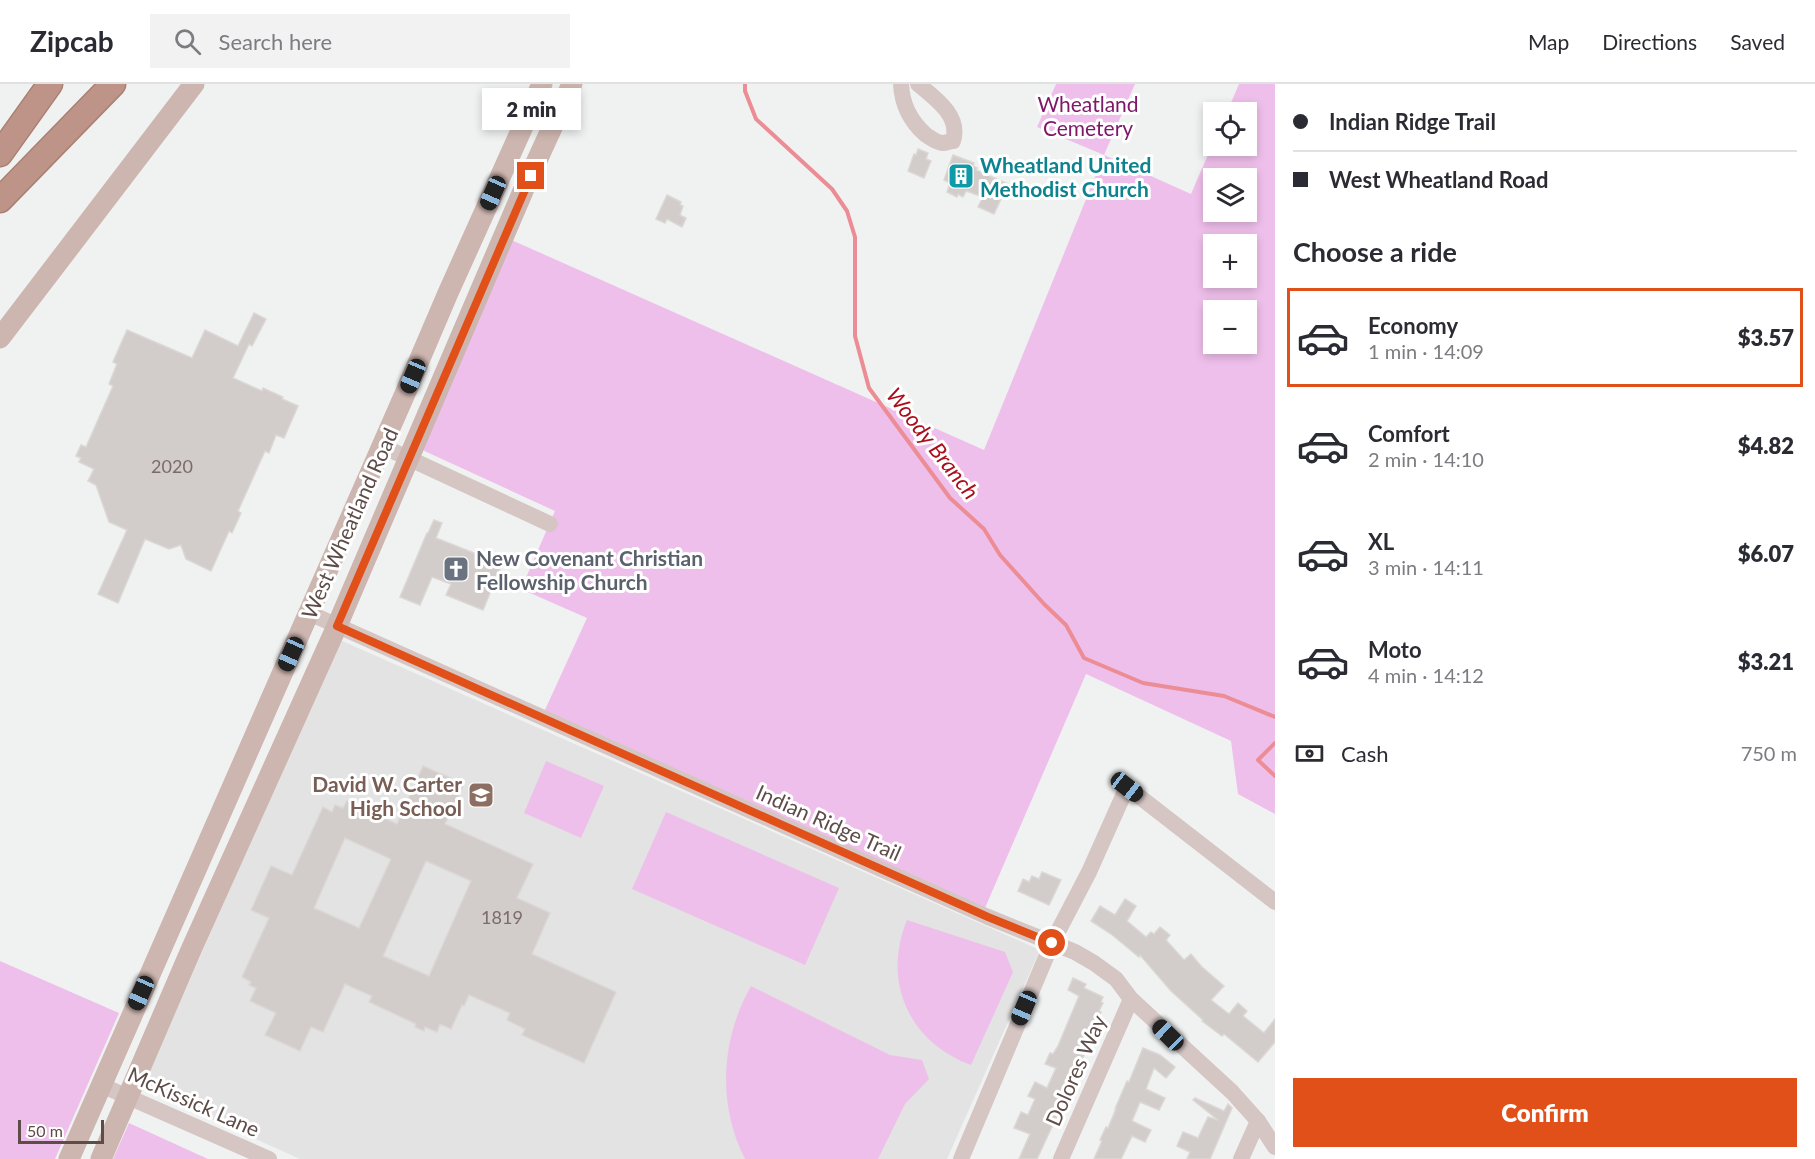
<!DOCTYPE html>
<meta charset="utf-8">
<style>
:root{--surface:#fff;--page:#f2f2f3;--text:#2b2b33;--muted:#7c7c81;--line:#e1e1e2;--accent:#e2501a}
body{margin:0;font-family:Lato,sans-serif;background:var(--page);color:var(--text);height:100vh;display:flex;flex-direction:column;font-size:22px;white-space:nowrap}
*{box-sizing:border-box;margin:0}
p{font-size:20px;color:var(--muted)}
.icon{flex:none;width:33px;height:33px;fill:none;stroke:currentColor;stroke-width:2;stroke-linecap:round;stroke-linejoin:round}
.map{position:relative;flex:1;overflow:hidden}
.sheet{display:flex;flex-direction:column;background:var(--surface);width:540px}
.sheet>*{flex:none}
.hud{display:grid;align-content:center;height:132px;padding:0 18px;background:var(--surface)}
.controls{position:absolute;left:1203px;top:18px;display:grid;gap:12px}
.controls a{display:grid;place-items:center;width:54px;height:54px;border-radius:0px;background:var(--surface);box-shadow:0 3px 9px #0003;font-size:30px}
.scale{position:absolute;left:18px;bottom:15px;width:86px;box-sizing:border-box;padding-left:6px;border:3px solid #5d4c48;border-top:0;font-size:16px;line-height:21px;white-space:nowrap;color:#5d4c48;-webkit-text-stroke:4px #fff;paint-order:stroke}
.end{position:absolute;width:27px;height:27px;margin:-14px;border:8px solid #e2501a;background:#fff;box-shadow:0 0 0 3px #fff}
.from{border-radius:50%}
.bubble{position:absolute;height:42px;border-radius:0px;background:var(--surface);box-shadow:0 3px 9px #0003;font-size:20px;font-weight:800;line-height:42px;text-align:center}
.car{position:absolute;width:18px;height:36px;margin:-18px -9px;border-radius:8px;box-shadow:0 0 4px 2px #0007;background:linear-gradient(#222 24%,#8ab4d8 0 40%,#222 0 76%,#8ab4d8 0 86%,#222 0)}
.hud b{display:flex;align-items:center;gap:21px;height:57px;font-size:22px}
.hud b+b{border-top:2px solid var(--line)}
.hud i{width:15px;height:15px;background:var(--text)}
ul{padding:0;list-style:none}
li{display:flex;align-items:center;gap:18px;height:99px;margin:0 12px 9px;padding:0 6px;border:3px solid transparent;border-radius:0px}
li div{flex:1}
li b{display:block;font-size:22px}
li em{font-style:normal;font-weight:800}
li.on{border-color:var(--accent)}
li>.icon{width:54px;height:54px;stroke-width:1.5}
h2{padding:0 18px;font-size:27px;line-height:72px}
.pay{display:flex;align-items:center;gap:15px;height:66px;padding:0 18px;font-size:22px}
.pay p{margin-inline-start:auto}
.primary-button{display:flex;gap:12px;margin-top:auto;padding:12px 18px}
.primary-button a{flex:1;height:69px;border-radius:0px;background:var(--accent);color:#fff;font-size:24px;font-weight:800;line-height:69px;text-align:center}
header{display:flex;align-items:center;gap:36px;box-sizing:border-box;height:84px;padding:0 30px;background:var(--surface);border-bottom:2px solid var(--line)}
header strong{font-size:28px}
nav{display:flex;gap:33px;margin-inline-start:auto;font-size:21px}
.search{width:420px;height:54px;background:var(--page);display:flex;align-items:center;gap:15px;box-sizing:border-box;padding:0 21px;border-radius:0px;color:var(--muted);font-size:22px}
main{display:flex;flex:1;min-height:0}
.map>svg:first-child{display:block}
</style>
<header>
<strong>Zipcab</strong>
<div class="search"><svg class="icon" aria-label="search" viewBox="0 0 24 24"><circle cx="10" cy="10" r="6"/><path d="M15 15l6 6"/></svg>Search here</div>
<nav><a>Map</a><a>Directions</a><a>Saved</a></nav>
</header>
<main>
<div class="map">
<svg width="1275" height="1075" viewBox="0 0 1275 1075">
<rect width="100%" height="100%" fill="#f0f2f2"/>
<path fill="#e2e3e2" d="M 340,556 L 1040,866 L 947,1075 L 300,1075 L 142,1004 Z"/>
<g fill="#efbfeb" fill-rule="evenodd">
<path d="M 1056,0 L 1135,0 L 1104,71 L 1191,110 L 1213,59 L 1214,62 L 1246,62 L 1246,28 L 1227,28 L 1239,0 L 1275,0 L 1275,730 L 1238,710 L 1231,657 L 1086,590 L 985,824 L 544,628 L 587,534 L 521,505 L 555,427 L 407,359 L 498,150 L 984,366 L 1104,71 L 1037,43 ZM 1214,94 L 1246,94 L 1246,128 L 1214,128 ZM 1214,160 L 1246,160 L 1246,194 L 1214,194 ZM 1214,226 L 1246,226 L 1246,260 L 1214,260 Z"/>
<path d="M 546,677 L 604,702 L 581,754 L 524,729 Z"/>
<path d="M 666,728 L 839,804 L 805,881 L 632,805 Z"/>
<path d="M 907,836 L 1005,868 L 1013,888 L 971,981 C 908,958 882,897 907,836 Z"/>
<path d="M 0,877 L 119,929 L 55,1075 L 0,1075 Z"/>
<path d="M 751,902 L 890,971 L 922,976 L 929,995 L 905,1020 L 878,1075 L 745,1075 C 717,1020 721,955 751,902 Z"/>
<path d="M 129,1039 L 208,1075 L 113,1075 Z"/>
</g>
<g fill="none" stroke-linecap="round" stroke-linejoin="round">
<g stroke="#ec8d95" stroke-width="4">
<path d="M 745,0 L 745,7 L 756,35 L 832,105 L 847,127 L 855,153 L 855,252 L 869,304 L 950,414 L 984,445 L 1000,471 L 1044,520 L 1066,541 L 1084,574 L 1143,599 L 1224,612 L 1275,633"/>
<path d="M 1275,659 L 1258,676 L 1275,692"/>
</g>
</g>
<g fill="#d2cdca" stroke="#dbd7d4" stroke-width="1.5" fill-rule="evenodd">
<path d="M 918,65 L 928,69 L 926,75 L 931,77 L 924,94 L 908,87 L 914,70 L 916,71 Z"/>
<path d="M 953,71 L 974,79 L 973,82 L 977,84 L 976,86 L 1008,100 L 994,130 L 978,123 L 983,113 L 966,107 L 963,113 L 958,110 L 957,113 L 947,108 L 950,99 L 944,96 Z"/>
<path d="M 667,111 L 681,118 L 680,121 L 683,122 L 680,131 L 686,134 L 682,143 L 667,135 L 665,139 L 656,135 Z"/>
<path d="M 254,229 L 266,235 L 252,262 L 249,260 L 233,294 L 262,307 L 263,304 L 283,313 L 282,315 L 298,322 L 284,354 L 276,351 L 269,369 L 265,367 L 238,427 L 241,429 L 232,449 L 229,447 L 211,487 L 186,475 L 181,461 L 169,465 L 145,455 L 118,519 L 98,510 L 127,446 L 109,438 L 96,401 L 88,397 L 94,385 L 79,378 L 81,374 L 76,372 L 81,361 L 86,363 L 113,302 L 109,300 L 117,280 L 113,278 L 127,246 L 192,274 L 205,246 L 238,262 Z"/>
<path d="M 434,436 L 442,439 L 436,454 L 484,473 L 485,470 L 503,478 L 483,526 L 446,511 L 451,500 L 432,493 L 420,521 L 400,513 L 427,449 L 428,449 Z"/>
<path d="M 423,682 L 464,700 L 445,740 L 533,780 L 517,814 L 550,829 L 532,870 L 616,908 L 584,979 L 522,951 L 525,945 L 507,936 L 510,929 L 469,911 L 464,922 L 462,921 L 451,945 L 440,940 L 437,948 L 425,943 L 424,947 L 415,943 L 416,940 L 369,918 L 372,912 L 345,900 L 323,948 L 311,943 L 300,967 L 265,951 L 276,929 L 250,917 L 256,904 L 249,901 L 251,898 L 242,893 L 269,834 L 251,826 L 271,782 L 292,791 L 323,723 L 332,728 L 335,721 L 343,724 L 347,717 L 397,740 ZM 345,754 L 391,775 L 359,844 L 314,824 ZM 426,777 L 471,797 L 429,892 L 383,872 Z"/>
<path d="M 1042,788 L 1061,796 L 1049,821 L 1018,807 L 1023,795 L 1029,798 L 1032,792 L 1039,795 Z"/>
<path d="M 1125,815 L 1136,822 L 1127,837 L 1146,853 L 1151,848 L 1154,850 L 1160,843 L 1170,851 L 1166,856 L 1184,876 L 1191,870 L 1202,883 L 1224,902 L 1211,916 L 1229,930 L 1238,919 L 1247,927 L 1243,932 L 1264,949 L 1275,935 L 1275,958 L 1258,978 L 1224,950 L 1222,952 L 1202,937 L 1203,936 L 1171,907 L 1140,871 L 1139,873 L 1111,850 L 1091,837 L 1100,822 L 1115,831 Z"/>
<path d="M 1073,894 L 1086,900 L 1084,904 L 1103,913 L 1101,918 L 1103,919 L 1099,927 L 1101,928 L 1091,949 L 1093,950 L 1071,1002 L 1037,1075 L 1019,1075 L 1030,1050 L 1014,1044 L 1021,1028 L 1028,1031 L 1035,1015 L 1028,1012 L 1035,998 L 1047,1004 L 1056,984 L 1045,980 L 1050,969 L 1053,970 L 1058,962 L 1079,912 L 1068,906 Z"/>
<path d="M 1143,964 L 1160,971 L 1175,983 L 1166,994 L 1154,984 L 1146,1005 L 1165,1014 L 1159,1026 L 1140,1018 L 1132,1037 L 1151,1046 L 1145,1058 L 1132,1052 L 1121,1075 L 1094,1075 L 1102,1057 L 1100,1056 L 1106,1043 L 1108,1044 L 1116,1025 L 1115,1025 L 1127,997 L 1129,998 Z"/>
<path d="M 1195,1014 L 1224,1027 L 1228,1020 L 1232,1024 L 1210,1075 L 1187,1075 L 1190,1068 L 1177,1062 L 1183,1048 L 1198,1054 L 1208,1033 L 1218,1036 L 1193,1016 Z"/>
</g>
<g fill="none" stroke-linecap="round" stroke-linejoin="round">
<g stroke="#aa8073" stroke-width="27">
<g id="highway">
<path d="M 0,70 L 50,0"/>
<path d="M 0,116 L 113,0"/>
</g>
</g>
<g stroke="#d5c6c4" stroke-width="16">
<path d="M 901,0 C 902,21 910,37 926,51 C 931,54 937,59 943,59 C 946,59 950,57 953,57 C 961,32 935,14 918,0"/>
<path d="M 382,362 L 550,440"/>
<path d="M 309,529 L 988,833 L 1075,868 L 1094,879 L 1116,895 L 1131,915 L 1232,1008 L 1258,1037 L 1275,1063"/>
<path d="M 101,1001 L 269,1075"/>
<path d="M 961,1075 L 1052,859 L 1089,788 L 1127,703 L 1275,818"/>
<path d="M 1061,1075 L 1131,915"/>
<path d="M 1241,1075 L 1258,1037"/>
</g>
<g stroke="#ceb6b0" stroke-width="21">
<path d="M 0,254 L 194,0"/>
<path d="M 69,1075 L 404,312 L 448,209 L 542,0"/>
<path d="M 101,1075 L 191,866 L 337,542 L 523,107 L 572,0"/>
</g>
<use href="#highway" stroke="#be9488" stroke-width="24"/>
</g>
<g fill="none" stroke-linecap="round" stroke-linejoin="round">
<path stroke="#e2501a" stroke-width="8" d="M 531,92 L 337,542 L 988,833 L 1052,859"/>
</g>
<defs>
<g id="building-square" transform="scale(1.35)"><rect x="-9" y="-9" width="18" height="18" rx="4" fill="#0f9aa8" stroke="#fff"/><path d="M-4-6H4V6H1V3H-1V6H-4ZM-2.5-4.3h1.7v1.8h-1.7ZM.8-4.3h1.7v1.8H.8ZM-2.5-1h1.7V.8h-1.7ZM.8-1h1.7V.8H.8Z" fill="#fff"/></g>
<g id="church-square" transform="scale(1.35)"><rect x="-9" y="-9" width="18" height="18" rx="4" fill="#6b7280" stroke="#fff"/><path d="M-1.2-6h2.4v3.5h3.3v2.4h-3.3V6h-2.4V-.1h-3.3v-2.4h3.3Z" fill="#fff"/></g>
<g id="school-square" transform="scale(1.35)"><rect x="-9" y="-9" width="18" height="18" rx="4" fill="#8d6e63" stroke="#fff"/><path d="M0-5L7-2L0 1L-7-2ZM-4 1L0 2.5L4 1V4Q0 6-4 4Z" fill="#fff"/></g>
</defs>
<g fill-rule="evenodd">
<use href="#building-square" x="961" y="92"/>
<use href="#church-square" x="456" y="485"/>
<use href="#school-square" x="481" y="711"/>
</g>
<g text-anchor="middle" dominant-baseline="central" stroke-width="6" stroke-linejoin="round" paint-order="stroke">
<g font-size="18" fill="#7a6c68">
<text x="172" y="382">2020</text>
<text x="502" y="833">1819</text>
</g>
<g font-size="21" fill="#80186a" stroke="#fff">
<text x="1088" y="19">Wheatland<tspan x="1088" dy="24">Cemetery</tspan></text>
</g>
<g font-size="21" font-weight="bold" fill="#0d838f" stroke="#fff" text-anchor="start">
<text x="980" y="80">Wheatland United<tspan x="980" dy="24">Methodist Church</tspan></text>
</g>
<g font-size="21" fill="#5d4c48" stroke="#fff">
<text transform="translate(349 439) rotate(-66)">West Wheatland Road</text>
<text transform="translate(829 738) rotate(24)">Indian Ridge Trail</text>
<text transform="translate(1075 986) rotate(-66)">Dolores Way</text>
<text transform="translate(194 1017) rotate(24)">McKissick Lane</text>
</g>
<g font-size="21" font-weight="bold" fill="#5b616d" stroke="#fff" text-anchor="start">
<text x="476" y="473">New Covenant Christian<tspan x="476" dy="24">Fellowship Church</tspan></text>
</g>
<g font-size="21" font-weight="bold" fill="#785e54" stroke="#fff" text-anchor="end">
<text x="462" y="699">David W. Carter<tspan x="462" dy="24">High School</tspan></text>
</g>
<g font-size="22" font-style="italic" fill="#ab0d1a" stroke="#fff">
<text transform="translate(933 359) rotate(52)">Woody Branch</text>
</g>
</g>
</svg>
<div class="controls">
<a><svg class="icon" aria-label="locate" viewBox="0 0 24 24"><circle cx="12" cy="12" r="6"/><path d="M12 2v4M12 18v4M2 12h4M18 12h4"/></svg></a>
<a><svg class="icon" aria-label="layers" viewBox="0 0 24 24"><path d="M12 4l9 5-9 5-9-5zM3 14l9 5 9-5"/></svg></a>
<a>+</a>
<a>−</a>
</div>
<div class="scale">50 m</div>
<i class="end from" style="left:1052px;top:859px"></i>
<i class="end" style="left:531px;top:92px"></i>
<div class="bubble" style="left:482px;top:4px;width:99px">2 min</div>
<i class="car" style="left:493px;top:109px;rotate:204deg"></i>
<i class="car" style="left:413px;top:292px;rotate:203deg"></i>
<i class="car" style="left:291px;top:570px;rotate:204deg"></i>
<i class="car" style="left:1127px;top:703px;rotate:128deg"></i>
<i class="car" style="left:141px;top:909px;rotate:204deg"></i>
<i class="car" style="left:1024px;top:924px;rotate:203deg"></i>
<i class="car" style="left:1168px;top:951px;rotate:314deg"></i>
</div>
<section class="sheet">
<div class="hud">
<b><i class="from"></i>Indian Ridge Trail</b>
<b><i></i>West Wheatland Road</b>
</div>
<h2>Choose a ride</h2>
<ul>
<li class="on"><svg class="icon" aria-label="car" viewBox="0 0 24 24"><path d="M5 17H2v-5l4-1 3-4h7l3 4 3 1v5h-3M9 17h6M6 11h13"/><circle cx="7" cy="17" r="2"/><circle cx="17" cy="17" r="2"/></svg><div><b>Economy</b><p>1 min · 14:09</p></div><em>$3.57</em></li>
<li><svg class="icon" aria-label="car" viewBox="0 0 24 24"><path d="M5 17H2v-5l4-1 3-4h7l3 4 3 1v5h-3M9 17h6M6 11h13"/><circle cx="7" cy="17" r="2"/><circle cx="17" cy="17" r="2"/></svg><div><b>Comfort</b><p>2 min · 14:10</p></div><em>$4.82</em></li>
<li><svg class="icon" aria-label="car" viewBox="0 0 24 24"><path d="M5 17H2v-5l4-1 3-4h7l3 4 3 1v5h-3M9 17h6M6 11h13"/><circle cx="7" cy="17" r="2"/><circle cx="17" cy="17" r="2"/></svg><div><b>XL</b><p>3 min · 14:11</p></div><em>$6.07</em></li>
<li><svg class="icon" aria-label="car" viewBox="0 0 24 24"><path d="M5 17H2v-5l4-1 3-4h7l3 4 3 1v5h-3M9 17h6M6 11h13"/><circle cx="7" cy="17" r="2"/><circle cx="17" cy="17" r="2"/></svg><div><b>Moto</b><p>4 min · 14:12</p></div><em>$3.21</em></li>
</ul>
<div class="pay"><svg class="icon" aria-label="cash" viewBox="0 0 24 24"><path d="M3 7h18v10H3z"/><circle cx="12" cy="12" r="2"/></svg>Cash<p>750 m</p></div>
<div class="primary-button"><a>Confirm</a></div>
</section>
</main>
